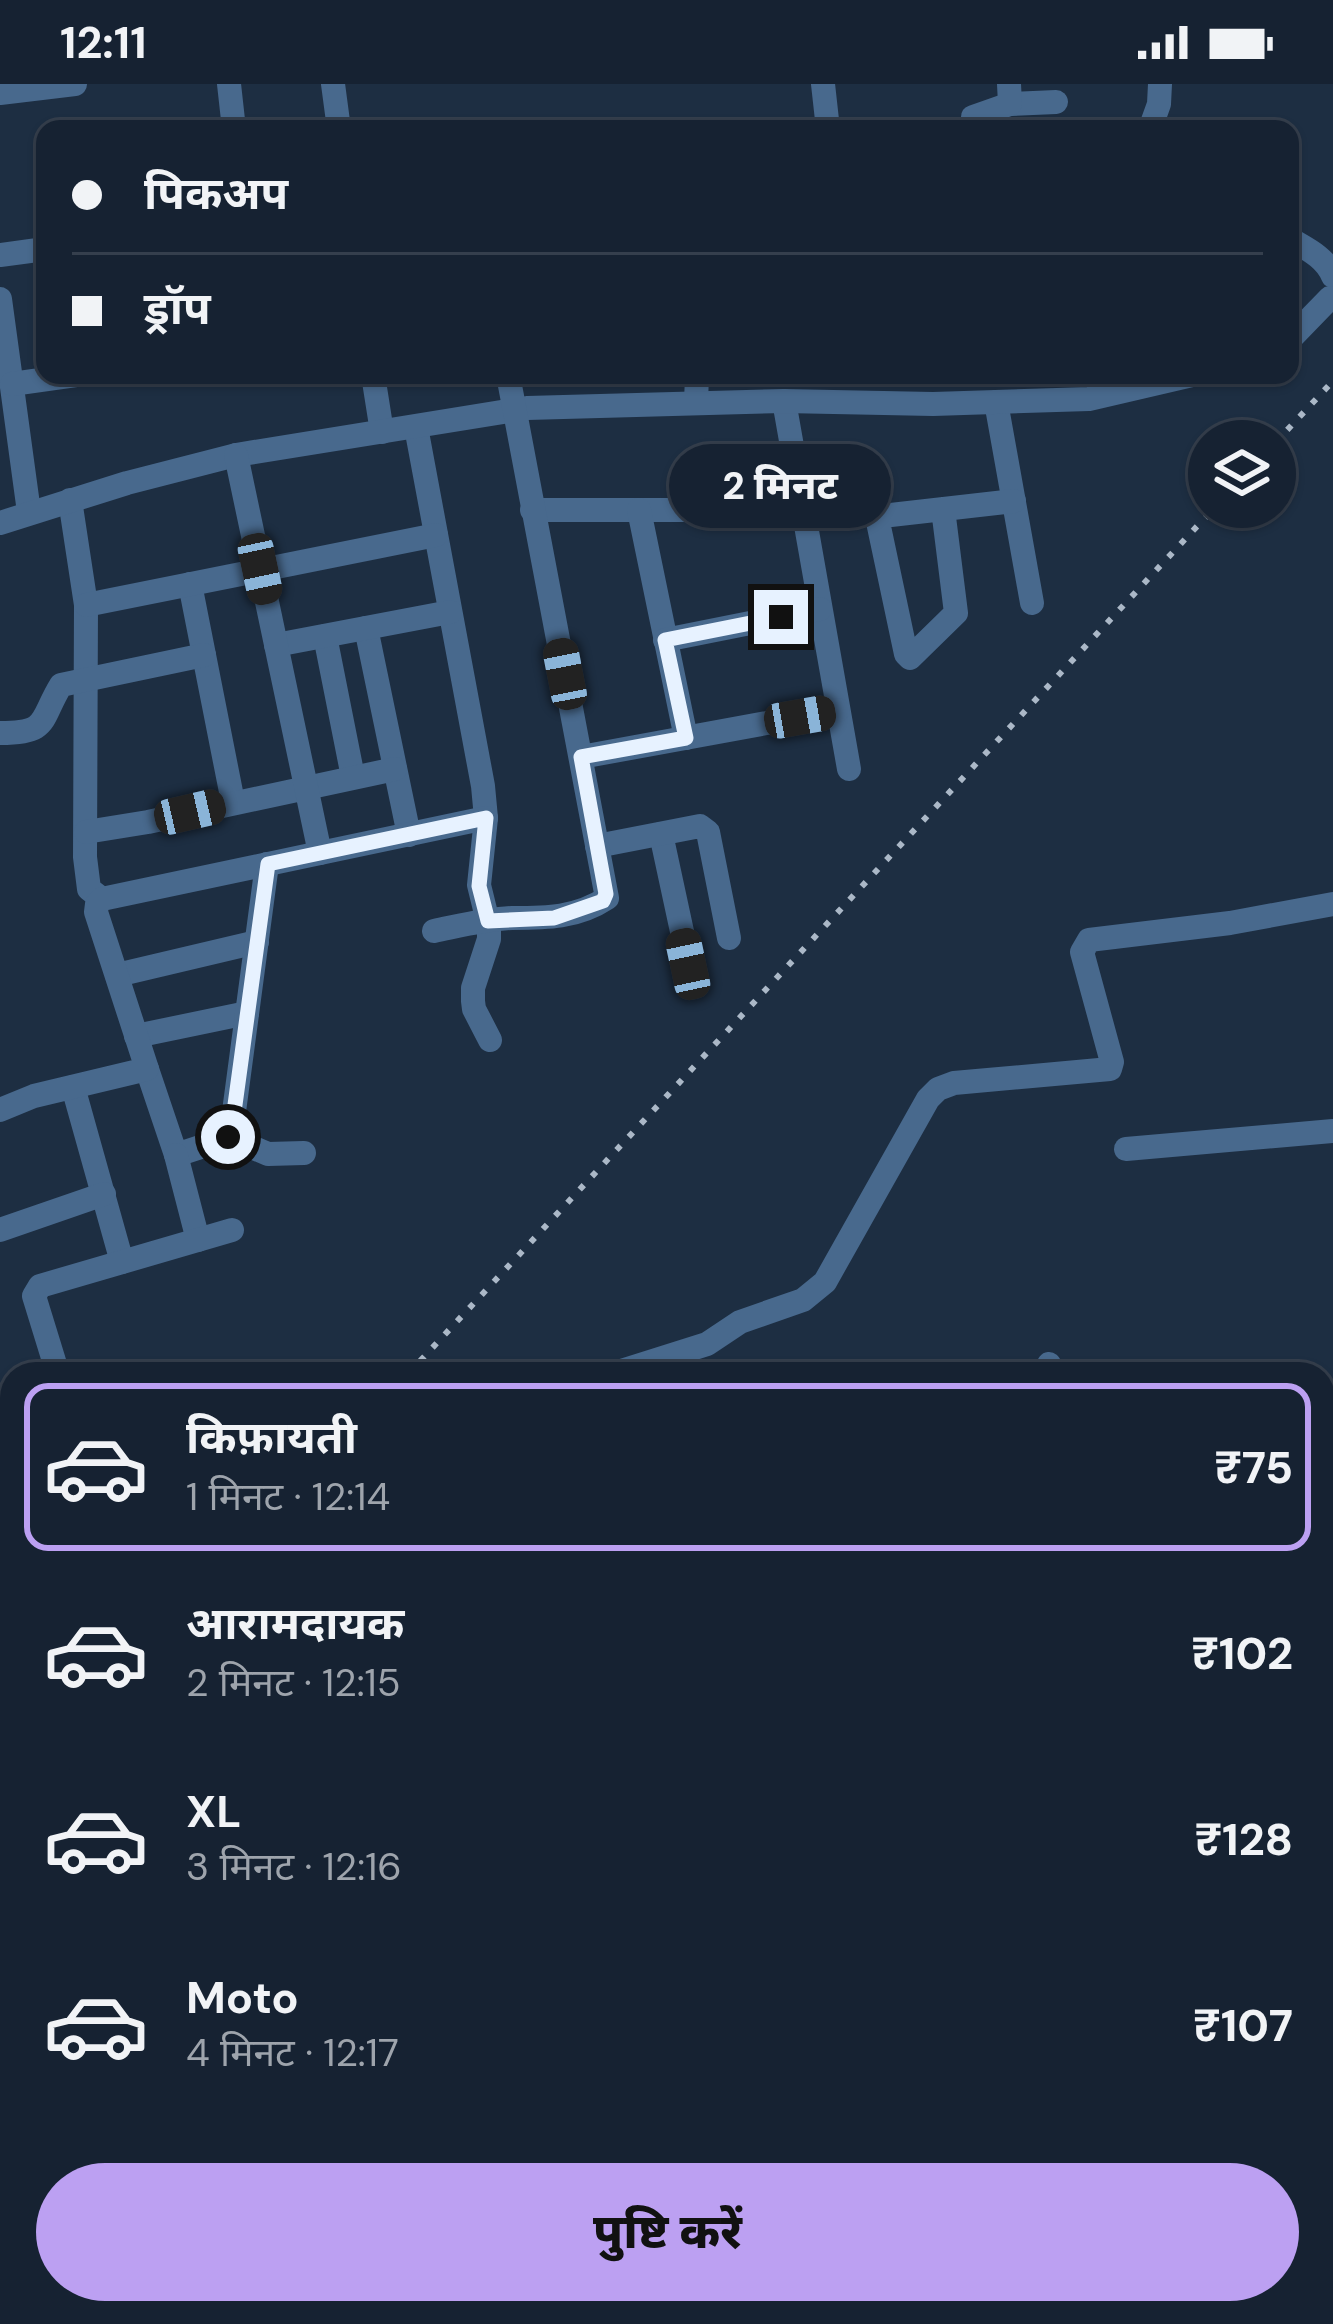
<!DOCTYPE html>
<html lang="hi">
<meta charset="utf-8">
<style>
:root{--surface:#162232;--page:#232f3e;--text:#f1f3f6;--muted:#9ea4ac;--line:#353f4d;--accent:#bca0f2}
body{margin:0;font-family:"DM Sans","Noto Sans Devanagari",sans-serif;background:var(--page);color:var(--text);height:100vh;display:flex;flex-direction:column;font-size:45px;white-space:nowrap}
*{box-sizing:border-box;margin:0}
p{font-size:39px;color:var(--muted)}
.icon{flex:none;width:66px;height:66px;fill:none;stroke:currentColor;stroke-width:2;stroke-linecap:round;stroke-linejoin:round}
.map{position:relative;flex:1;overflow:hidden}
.side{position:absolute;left:0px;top:1278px;width:1335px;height:963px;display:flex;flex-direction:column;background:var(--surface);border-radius:36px 36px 0 0;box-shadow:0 3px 9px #0004,0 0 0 3px var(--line)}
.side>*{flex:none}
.top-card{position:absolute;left:36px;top:36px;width:1263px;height:264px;border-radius:24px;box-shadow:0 3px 9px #0004,0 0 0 3px var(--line);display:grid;align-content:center;height:264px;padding:0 36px;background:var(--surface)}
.fabs{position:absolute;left:1188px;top:336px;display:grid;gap:24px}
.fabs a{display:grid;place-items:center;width:108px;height:108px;border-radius:50%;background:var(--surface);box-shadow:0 3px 9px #0004,0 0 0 3px var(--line);font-size:60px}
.end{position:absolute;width:54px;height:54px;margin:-27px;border:15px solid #e7f2ff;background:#111;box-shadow:0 0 0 6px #111}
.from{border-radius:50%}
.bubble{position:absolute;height:84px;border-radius:42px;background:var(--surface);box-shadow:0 3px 9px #0004,0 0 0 3px var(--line);font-size:39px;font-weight:800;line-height:84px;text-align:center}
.car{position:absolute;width:36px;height:72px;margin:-36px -18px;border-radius:15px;box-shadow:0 0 9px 3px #0007;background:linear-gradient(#222 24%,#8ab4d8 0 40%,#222 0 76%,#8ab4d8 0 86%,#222 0)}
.top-card b{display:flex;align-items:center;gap:42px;height:114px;font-size:45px}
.top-card b+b{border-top:3px solid var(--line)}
.top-card i{width:30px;height:30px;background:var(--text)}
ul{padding:21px 0 0;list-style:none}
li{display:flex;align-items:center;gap:36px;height:168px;margin:0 24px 18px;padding:0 12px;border:6px solid transparent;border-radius:24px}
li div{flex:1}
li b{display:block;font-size:45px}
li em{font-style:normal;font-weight:800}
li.active{border-color:var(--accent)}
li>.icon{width:108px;height:108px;stroke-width:1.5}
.action{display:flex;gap:24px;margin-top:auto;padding:24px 36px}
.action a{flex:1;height:138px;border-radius:72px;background:var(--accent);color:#111;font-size:48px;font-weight:800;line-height:138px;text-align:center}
.status{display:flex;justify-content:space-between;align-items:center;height:84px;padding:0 60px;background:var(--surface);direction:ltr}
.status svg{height:33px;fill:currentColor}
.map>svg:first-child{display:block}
</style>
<div class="status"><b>12:11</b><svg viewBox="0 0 49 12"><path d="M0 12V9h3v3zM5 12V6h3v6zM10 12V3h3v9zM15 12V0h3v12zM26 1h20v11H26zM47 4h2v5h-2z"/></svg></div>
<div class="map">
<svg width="1333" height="2240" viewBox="0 0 1333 2240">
<defs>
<pattern id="water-rules" width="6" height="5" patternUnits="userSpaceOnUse" patternTransform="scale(3)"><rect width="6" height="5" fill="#001129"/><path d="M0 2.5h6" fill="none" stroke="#253449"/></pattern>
</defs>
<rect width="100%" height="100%" fill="#1d2e42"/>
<path fill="url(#water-rules)" d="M 1333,1752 L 1333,1925 L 1326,1924 L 1326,1912 L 1323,1911 L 1323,1755 Z"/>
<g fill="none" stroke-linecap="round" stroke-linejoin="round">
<g stroke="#48698d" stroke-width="24">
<path d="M 229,0 L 234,45"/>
<path d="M 333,0 L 339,45"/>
<path d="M 823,0 L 828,45"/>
<path d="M 0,9 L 75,0"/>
<path d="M 1010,20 L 1056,18"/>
<path d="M 973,45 L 973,33 L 1010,20 L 1009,0"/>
<path d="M 1150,45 L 1159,20 L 1160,0"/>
<path d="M 1290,155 C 1307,165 1325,173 1333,192"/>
<path d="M 0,171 L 45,165"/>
<path d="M 0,215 L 29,428"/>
<path d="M 1290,255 L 1330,214 L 1333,216"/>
<path d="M 373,291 L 382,348"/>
<path d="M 12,300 L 76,291"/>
<path d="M 784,317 L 849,685"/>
<path d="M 996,318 L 1032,519"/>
<path d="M 696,319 L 697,291"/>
<path d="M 416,343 L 483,702 L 486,734 L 479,801 L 489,842 L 489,855 L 473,904 L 473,917 L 474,925 L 490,956"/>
<path d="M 70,416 L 86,521 L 85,773 L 89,805 L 102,815"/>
<path d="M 943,425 L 956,529 L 910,574 L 906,570 L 878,438 L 882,432 L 1014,417"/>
<path d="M 532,426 L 802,426"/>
<path d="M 639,426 L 686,654"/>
<path d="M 0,439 L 127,399 L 236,371 L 527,324 L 784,317 L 933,320 L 1089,315 L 1192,291"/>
<path d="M 190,500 L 233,718"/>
<path d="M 86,521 L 436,451"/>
<path d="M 366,544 L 409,751"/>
<path d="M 325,552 L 353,693"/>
<path d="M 665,556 L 820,525"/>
<path d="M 276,561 L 450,528"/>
<path d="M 0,649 C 50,649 39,637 61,601 L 204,571"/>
<path d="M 581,673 L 838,626"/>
<path d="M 86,748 L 148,738 L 395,685"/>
<path d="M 661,750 L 689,880"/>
<path d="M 597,762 L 700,742 L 708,748 L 729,854"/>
<path d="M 320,769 L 486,734"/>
<path d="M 434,847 C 459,842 486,835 512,834 C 546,834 577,834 607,814 L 508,291"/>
<path d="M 117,891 L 257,858"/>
<path d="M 136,952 L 247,929"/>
<path d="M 147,985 L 176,1071 L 225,1055 L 231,1050 L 267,780"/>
<path d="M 73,1003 L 122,1178"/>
<path d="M 0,1026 L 34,1012 L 147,985 L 96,828 L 97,820 L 102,815 L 320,769 L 236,371"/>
<path d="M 228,1053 L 268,1070 L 304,1069"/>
<path d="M 1126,1065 L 1333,1047"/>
<path d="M 176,1071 L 198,1156"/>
<path d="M 0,1146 L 104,1110"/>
<path d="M 1049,1280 L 1050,1290"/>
<path d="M 58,1290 L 34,1212 L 40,1202 L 232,1146"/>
<path d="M 612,1290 L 707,1260 L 740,1238 L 803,1216 L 825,1198 L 928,1015 L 938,1005 L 954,999 L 1110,985 L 1112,978 L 1082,868 L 1089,856 L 1230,839 L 1333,820"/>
<path d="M 0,1419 L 12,1466"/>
<path d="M 0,1488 L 12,1488"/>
<path d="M 0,1547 L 12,1535"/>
<path d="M 1323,1638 L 1333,1636"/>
<path d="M 0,1854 L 12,1858"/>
<path d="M 0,1955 L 12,1912"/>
<path d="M 1323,2000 L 1333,2000"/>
<path d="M 1323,2116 L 1333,2119"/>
<path d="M 0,2182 L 12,2179"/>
<path d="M 326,2229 L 328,2240"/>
<path d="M 996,2229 L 1027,2240"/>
<path d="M 703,2240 L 704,2229"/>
</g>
<g stroke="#abb8c7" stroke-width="6" stroke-dasharray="6 12" stroke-linecap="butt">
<path d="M 1275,359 L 1333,297"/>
<path d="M 408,1290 L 1215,423"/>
<path d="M 0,1729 L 12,1716"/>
</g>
</g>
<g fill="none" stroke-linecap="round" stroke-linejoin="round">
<path stroke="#e7f2ff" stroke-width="15" d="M 228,1053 L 231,1050 L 268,780 L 486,734 L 479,802 L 488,837 L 554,834 L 603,817 L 606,810 L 581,673 L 686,654 L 665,556 L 781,533"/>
</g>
</svg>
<div class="fabs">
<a><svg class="icon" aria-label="layers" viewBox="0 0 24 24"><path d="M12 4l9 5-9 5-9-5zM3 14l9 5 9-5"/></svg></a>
</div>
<i class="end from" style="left:228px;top:1053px"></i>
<i class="end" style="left:781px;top:533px"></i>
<div class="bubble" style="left:669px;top:360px;width:222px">2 मिनट</div>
<i class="car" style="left:260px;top:485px;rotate:168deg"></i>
<i class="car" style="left:565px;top:590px;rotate:349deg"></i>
<i class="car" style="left:800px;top:633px;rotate:80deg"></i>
<i class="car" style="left:190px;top:728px;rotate:77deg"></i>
<i class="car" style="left:688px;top:880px;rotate:348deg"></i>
<div class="top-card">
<b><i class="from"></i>पिकअप</b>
<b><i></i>ड्रॉप</b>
</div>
<section class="side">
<ul>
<li class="active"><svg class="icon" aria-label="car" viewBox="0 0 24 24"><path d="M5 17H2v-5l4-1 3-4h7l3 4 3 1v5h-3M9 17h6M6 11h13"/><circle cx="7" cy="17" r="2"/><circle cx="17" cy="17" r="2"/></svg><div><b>किफ़ायती</b><p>1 मिनट · 12:14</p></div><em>₹75</em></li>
<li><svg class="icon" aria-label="car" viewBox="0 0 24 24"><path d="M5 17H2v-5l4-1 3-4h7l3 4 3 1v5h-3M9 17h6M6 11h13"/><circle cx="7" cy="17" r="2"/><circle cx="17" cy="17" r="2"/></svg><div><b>आरामदायक</b><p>2 मिनट · 12:15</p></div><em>₹102</em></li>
<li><svg class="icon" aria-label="car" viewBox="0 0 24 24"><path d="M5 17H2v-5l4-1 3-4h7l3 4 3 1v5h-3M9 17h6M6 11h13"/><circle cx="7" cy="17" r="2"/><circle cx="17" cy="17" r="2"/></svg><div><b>XL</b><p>3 मिनट · 12:16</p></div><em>₹128</em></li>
<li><svg class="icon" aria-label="car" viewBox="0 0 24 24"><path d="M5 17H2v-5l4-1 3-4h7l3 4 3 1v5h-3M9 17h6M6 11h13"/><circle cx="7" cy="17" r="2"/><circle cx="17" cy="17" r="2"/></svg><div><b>Moto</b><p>4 मिनट · 12:17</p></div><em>₹107</em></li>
</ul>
<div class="action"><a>पुष्टि करें</a></div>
</section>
</div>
